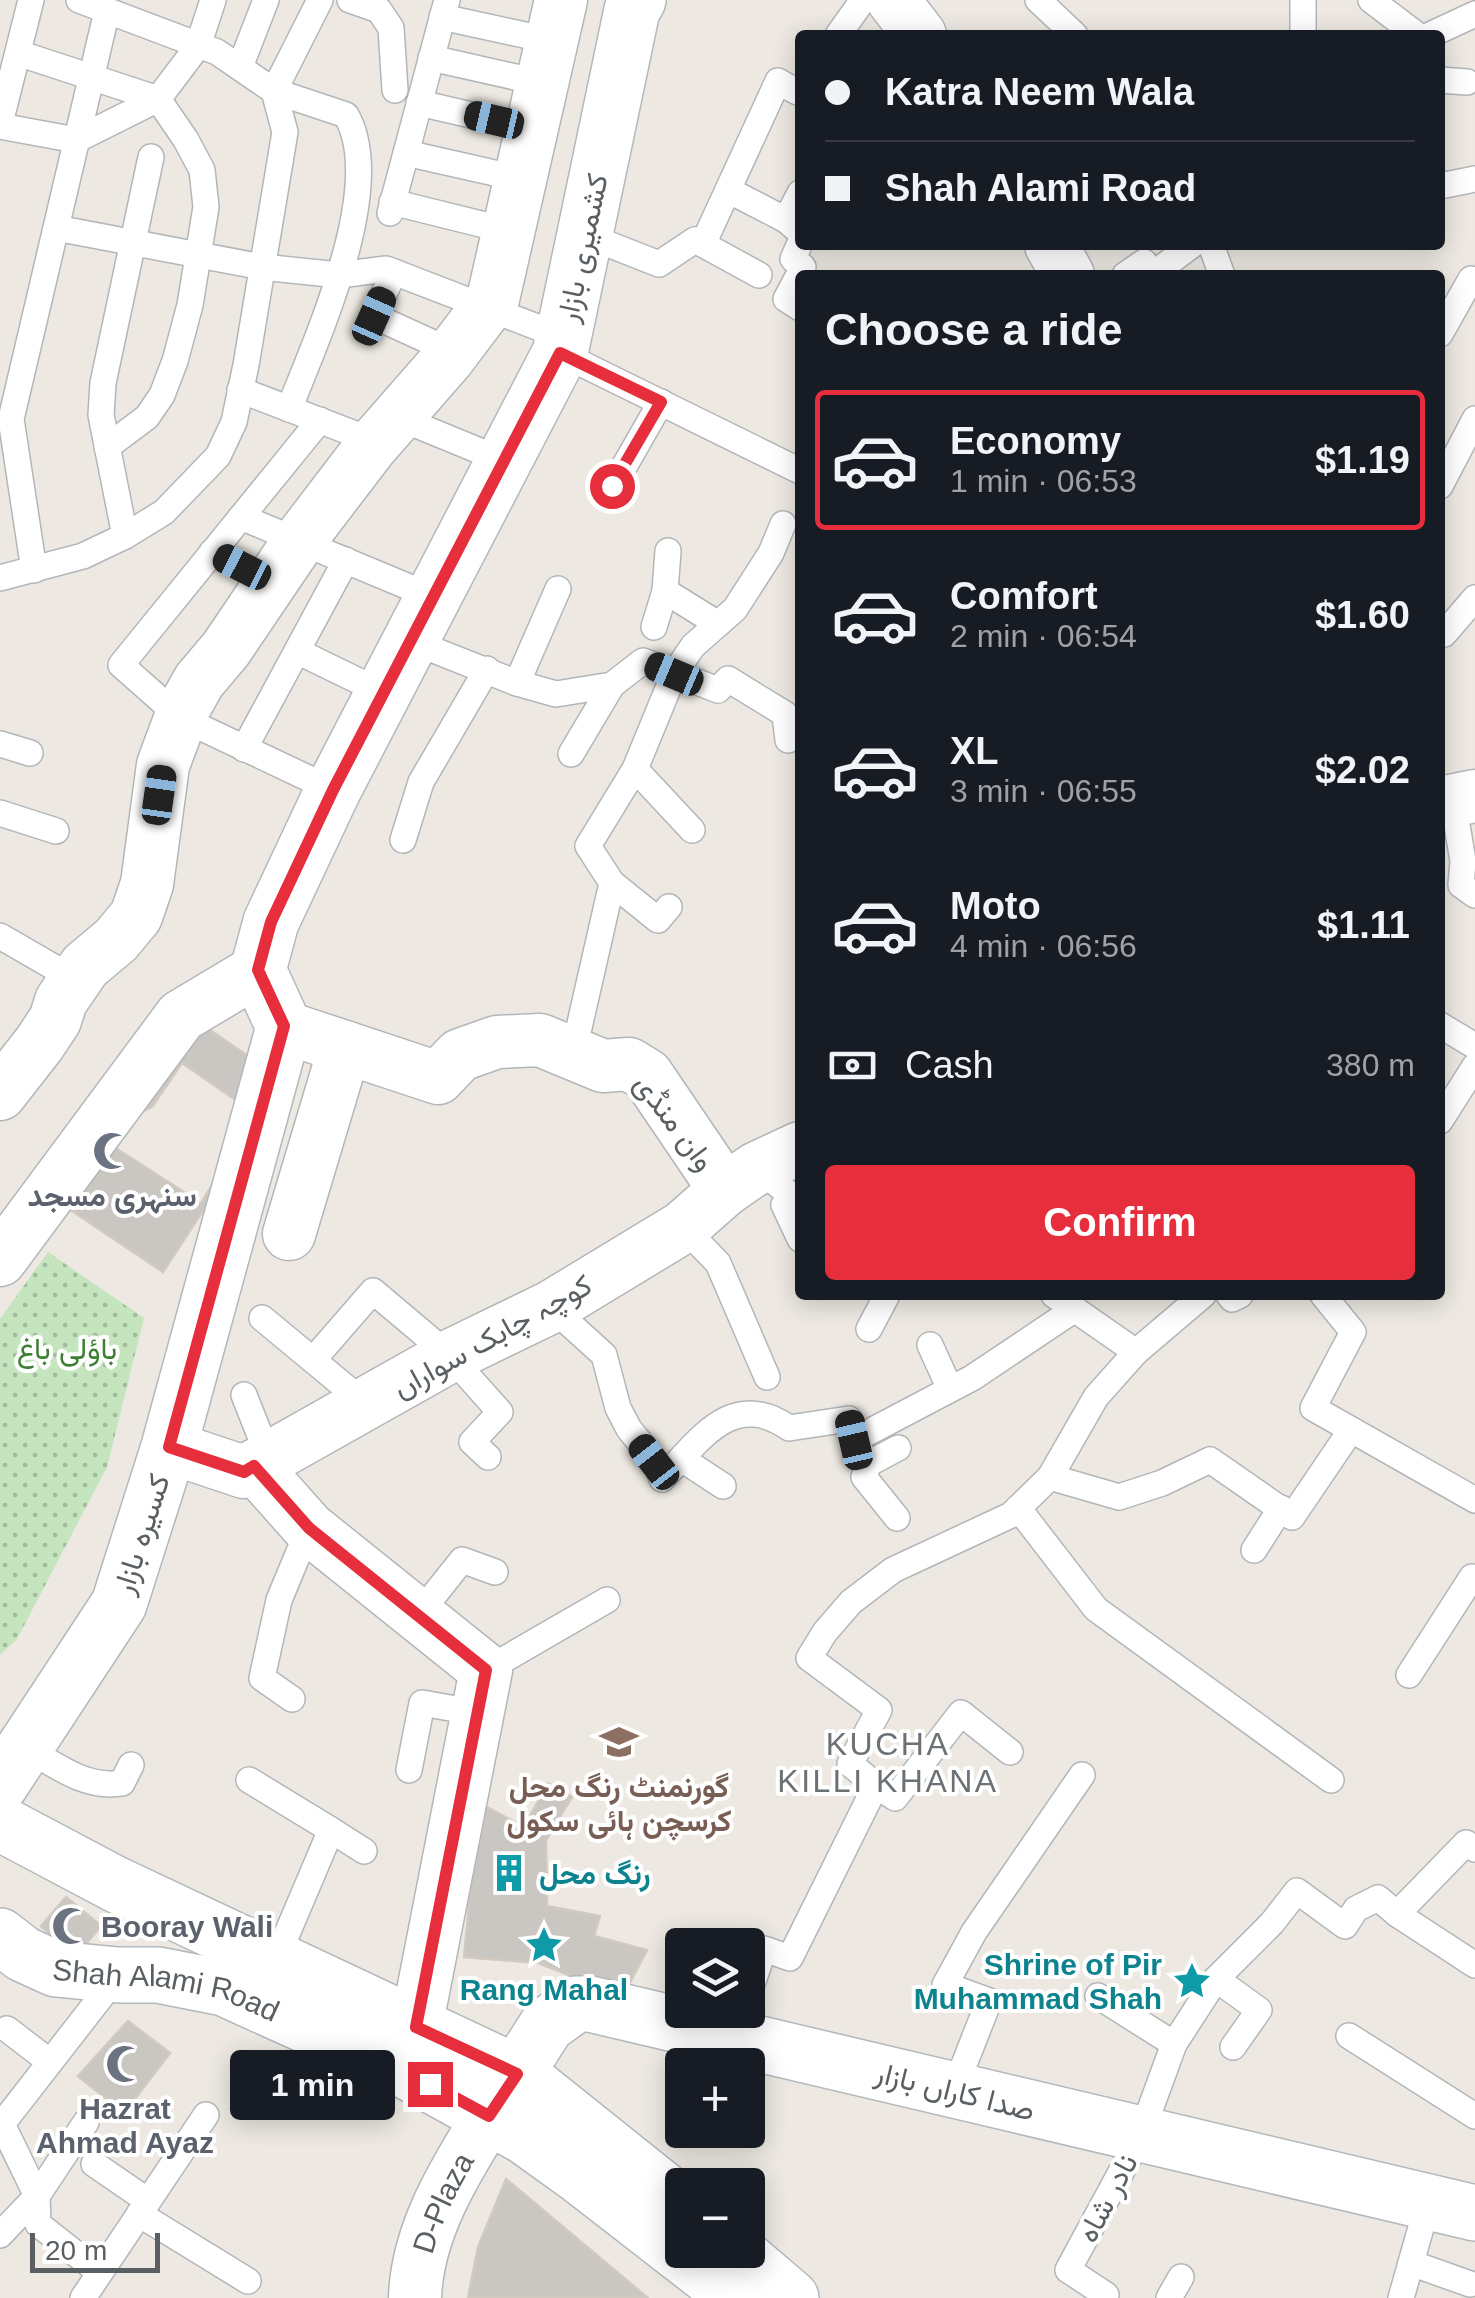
<!DOCTYPE html>
<meta charset="utf-8">
<style>
:root{--surface:#171b24;--page:#242831;--text:#f1f3f6;--muted:#9ea1a6;--line:#363941;--accent:#e72e3c}
body{margin:0;font-family:Arial,Vazirmatn,sans-serif;background:var(--page);color:var(--text);height:100vh;display:flex;flex-direction:column;font-size:38px;white-space:nowrap}
*{box-sizing:border-box;margin:0}
p{font-size:32px;color:var(--muted)}
.icon{flex:none;width:55px;height:55px;fill:none;stroke:currentColor;stroke-width:2;stroke-linecap:round;stroke-linejoin:round}
.map{position:relative;flex:1;overflow:hidden}
.sheet{position:absolute;left:795px;top:270px;width:650px;height:1030px;display:flex;flex-direction:column;background:var(--surface);border-radius:10px;box-shadow:0 5px 25px #0003}
.sheet>*{flex:none}
.top-card{position:absolute;left:795px;top:30px;width:650px;height:220px;border-radius:10px;box-shadow:0 5px 25px #0003;display:grid;align-content:center;height:220px;padding:0 30px;background:var(--surface)}
.fabs{position:absolute;left:665px;top:1928px;display:grid;gap:20px}
.fabs a{display:grid;place-items:center;width:100px;height:100px;border-radius:10px;background:var(--surface);box-shadow:0 5px 25px #0003;font-size:50px}
.scale{position:absolute;left:30px;bottom:25px;width:130px;box-sizing:border-box;padding-left:10px;border:5px solid #5a5f63;border-top:0;font-size:28px;line-height:35px;white-space:nowrap;color:#5a5f63;-webkit-text-stroke:8px #fff;paint-order:stroke}
.end{position:absolute;width:45px;height:45px;margin:-22px;border:12px solid #e72e3c;background:#fff;box-shadow:0 0 0 5px #fff}
.from{border-radius:50%}
.bubble{position:absolute;height:70px;border-radius:10px;background:var(--surface);box-shadow:0 5px 25px #0003;font-size:32px;font-weight:800;line-height:70px;text-align:center}
.car{position:absolute;width:30px;height:60px;margin:-30px -15px;border-radius:12px;box-shadow:0 0 8px 2px #0007;background:linear-gradient(#222 24%,#8ab4d8 0 40%,#222 0 76%,#8ab4d8 0 86%,#222 0)}
.top-card b{display:flex;align-items:center;gap:35px;height:95px;font-size:38px}
.top-card b+b{border-top:2px solid var(--line)}
.top-card i{width:25px;height:25px;background:var(--text)}
ul{padding:0;list-style:none}
li{display:flex;align-items:center;gap:30px;height:140px;margin:0 20px 15px;padding:0 10px;border:5px solid transparent;border-radius:10px}
li div{flex:1}
li b{display:block;font-size:38px}
li em{font-style:normal;font-weight:800}
li.selected{border-color:var(--accent)}
li>.icon{width:90px;height:90px;stroke-width:1.5}
h2{padding:0 30px;font-size:45px;line-height:120px}
.pay{display:flex;align-items:center;gap:25px;height:110px;padding:0 30px;font-size:38px}
.pay p{margin-inline-start:auto}
.action{display:flex;gap:20px;margin-top:auto;padding:20px 30px}
.action a{flex:1;height:115px;border-radius:10px;background:var(--accent);color:#fff;font-size:40px;font-weight:800;line-height:115px;text-align:center}
.map>svg:first-child{display:block}
</style>
<div class="map">
<svg width="1475" height="2298" viewBox="0 0 1475 2298">
<defs>
<pattern id="grass-dots" width="8" height="8" patternUnits="userSpaceOnUse" patternTransform="scale(2.5)"><rect width="8" height="8" fill="#c4e5be"/><path d="M2 2h.1M6 6h.1" fill="none" stroke="#a2bd9e" stroke-width="1.8" stroke-linecap="round"/></pattern>
</defs>
<rect width="100%" height="100%" fill="#ede9e2"/>
<path fill="url(#grass-dots)" d="M 48,1252 L 144,1318 L 107,1467 L 17,1639 L 0,1655 L 0,1319 Z"/>
<g fill="#cac6c1" stroke="#d2c9c0" stroke-width="2.5" fill-rule="evenodd">
<path d="M 204,1026 L 258,1063 L 236,1160 L 163,1272 L 66,1207 L 133,1110 L 150,1104 ZM 182,1063 L 240,1103 L 220,1155 L 228,1160 L 201,1203 L 114,1147 L 136,1114 L 152,1107 Z"/>
<path d="M 548,1783 L 572,1797 L 546,1840 L 547,1906 L 600,1916 L 594,1936 L 647,1950 L 623,1996 L 538,1963 L 464,1957 L 479,1803 L 524,1827 Z"/>
<path d="M 66,1897 L 101,1926 L 76,1956 L 41,1926 Z"/>
<path d="M 128,2021 L 170,2053 L 124,2113 L 78,2076 Z"/>
<path d="M 506,2179 L 648,2298 L 468,2298 L 478,2247 Z"/>
</g>
<g fill="none" stroke-linecap="round" stroke-linejoin="round">
<g stroke="#b3b6b9" stroke-width="28">
<g id="lane">
<path d="M 350,0 L 379,10 L 391,28 L 395,90"/>
<path d="M 1038,0 L 1075,35"/>
<path d="M 1303,0 L 1303,35"/>
<path d="M 1371,0 L 1417,35"/>
<path d="M 442,17 L 552,41"/>
<path d="M 838,35 L 863,0"/>
<path d="M 1430,35 L 1475,14"/>
<path d="M 18,53 L 158,99 L 186,140 L 202,170 L 206,207 L 190,305 L 175,361 L 162,395 L 147,417 L 107,447"/>
<path d="M 431,58 L 542,83"/>
<path d="M 240,67 L 266,0"/>
<path d="M 1440,80 L 1467,82"/>
<path d="M 419,103 L 532,129"/>
<path d="M 0,123 L 31,0"/>
<path d="M 0,126 L 76,140 L 158,99 L 198,46 L 213,0"/>
<path d="M 406,153 L 521,179"/>
<path d="M 1440,186 L 1475,179"/>
<path d="M 728,190 L 786,220 L 800,232"/>
<path d="M 392,202 L 509,231"/>
<path d="M 390,213 L 447,0"/>
<path d="M 786,220 L 800,193"/>
<path d="M 56,228 L 262,267 L 339,275 L 386,269 L 563,337"/>
<path d="M 585,235 L 659,264 L 695,240 L 759,275"/>
<path d="M 800,243 L 793,259 L 803,267 L 786,299 L 800,308"/>
<path d="M 703,244 L 778,81 L 797,92 L 800,88"/>
<path d="M 1211,245 L 1222,275"/>
<path d="M 394,272 L 374,316 L 453,352"/>
<path d="M 1125,275 L 1144,262 L 1151,275"/>
<path d="M 1152,275 L 1192,245"/>
<path d="M 1440,334 L 1471,279"/>
<path d="M 560,353 L 800,471"/>
<path d="M 240,390 L 376,442"/>
<path d="M 289,409 C 317,338 387,185 346,115 L 274,91 L 320,0"/>
<path d="M 397,417 L 504,461"/>
<path d="M 320,420 L 121,665 L 181,718 L 333,790"/>
<path d="M 613,486 L 661,402"/>
<path d="M 1440,486 L 1475,419"/>
<path d="M 241,517 L 433,597"/>
<path d="M 125,536 L 101,415 L 103,383 L 151,157"/>
<path d="M 212,552 L 272,582"/>
<path d="M 34,570 L 11,419 L 107,11"/>
<path d="M 0,578 L 83,556 L 125,536 L 164,512 L 218,456 L 234,422 L 246,365 L 285,132 L 274,91 L 217,52 L 79,0"/>
<path d="M 665,591 L 718,624"/>
<path d="M 654,627 L 665,591 L 668,551"/>
<path d="M 1444,634 L 1475,598"/>
<path d="M 411,641 L 517,683 L 556,694 L 612,685 L 643,661 L 718,690 L 728,679 L 785,714 L 788,740 L 798,728 L 800,732"/>
<path d="M 297,651 L 383,693"/>
<path d="M 517,683 L 558,589"/>
<path d="M 0,744 L 30,753"/>
<path d="M 244,749 L 346,560"/>
<path d="M 571,754 L 612,685"/>
<path d="M 635,769 L 692,830"/>
<path d="M 1453,801 L 1463,861 L 1461,885 L 1475,895"/>
<path d="M 0,813 L 56,831"/>
<path d="M 403,840 L 421,782 L 487,669"/>
<path d="M 612,883 L 658,920 L 669,907"/>
<path d="M 0,936 L 76,980"/>
<path d="M 1440,1025 L 1475,1046"/>
<path d="M 573,1054 L 612,883 L 588,846 L 635,769 L 674,674 L 693,646 L 735,609 L 771,553 L 783,524"/>
<path d="M 1440,1121 L 1475,1066"/>
<path d="M 757,1168 L 792,1196 L 784,1205 L 800,1239"/>
<path d="M 683,1227 L 718,1263 L 767,1377"/>
<path d="M 1054,1295 L 1136,1352"/>
<path d="M 1229,1295 L 1232,1299 L 1240,1295"/>
<path d="M 1323,1295 L 1353,1332 L 1313,1408 L 1475,1500"/>
<path d="M 551,1307 L 604,1355 L 618,1408 L 629,1429 L 655,1461 L 662,1479 C 701,1439 732,1389 789,1428 L 849,1419 L 854,1440 L 972,1378 L 1075,1309"/>
<path d="M 262,1318 L 367,1405"/>
<path d="M 869,1329 L 887,1295"/>
<path d="M 930,1345 L 950,1389"/>
<path d="M 313,1360 L 373,1291 L 450,1356 L 500,1412 L 472,1442 L 488,1457"/>
<path d="M 244,1395 L 269,1458"/>
<path d="M 854,1440 L 868,1464 L 864,1477 L 897,1518"/>
<path d="M 682,1459 L 723,1486"/>
<path d="M 868,1464 L 898,1448"/>
<path d="M 1050,1477 L 1119,1497 L 1162,1483 L 1210,1460 L 1292,1517 L 1351,1430"/>
<path d="M 1018,1508 L 1096,1609 L 1331,1780"/>
<path d="M 1254,1550 L 1281,1508"/>
<path d="M 419,1614 L 462,1560 L 495,1572"/>
<path d="M 486,1670 L 607,1600"/>
<path d="M 1409,1675 L 1472,1577 L 1475,1579"/>
<path d="M 292,1699 L 262,1678 L 279,1600 L 309,1528"/>
<path d="M 26,1748 C 57,1766 86,1789 122,1783 L 131,1765"/>
<path d="M 409,1770 L 422,1703 L 478,1713"/>
<path d="M 249,1780 L 331,1830 L 275,1962"/>
<path d="M 876,1785 L 850,1764 L 879,1710 L 809,1658 L 825,1632 L 851,1602 L 893,1570 L 1011,1515 L 1050,1477 L 1096,1397 L 1136,1352 L 1203,1295"/>
<path d="M 331,1830 L 364,1851"/>
<path d="M 1397,1914 L 1475,1965"/>
<path d="M 1216,1979 L 1259,2010 L 1233,2047"/>
<path d="M 748,1996 L 764,1949 L 790,1958 L 876,1785 L 895,1798 L 961,1713 L 1010,1752"/>
<path d="M 1098,1996 L 1174,2044"/>
<path d="M 7,2029 L 50,2062"/>
<path d="M 1349,2036 L 1475,2116"/>
<path d="M 954,2090 L 989,2001 L 945,1985 L 974,1932 L 1082,1775"/>
<path d="M 94,2164 L 148,2201"/>
<path d="M 139,2214 L 248,2281"/>
<path d="M 0,2235 L 37,2196 L 86,2122"/>
<path d="M 1411,2263 L 1470,2284"/>
<path d="M 99,2272 L 38,2224 L 37,2196 L 2,2124 L 118,1975"/>
<path d="M 83,2298 L 206,2115"/>
<path d="M 1105,2298 L 1106,2295 L 1068,2270 L 1140,2137 L 1174,2044 L 1216,1979 L 1272,1923 L 1297,1891 L 1345,1926 L 1356,1909 L 1378,1898 L 1397,1914 L 1466,1843 L 1475,1849"/>
<path d="M 1169,2298 L 1181,2277"/>
<path d="M 1401,2298 L 1428,2203"/>
</g>
</g>
<g stroke="#b3b6b9" stroke-width="55">
<g id="street">
<path d="M 893,0 L 920,35"/>
<path d="M 1051,245 L 1068,275"/>
<path d="M 1440,803 L 1475,796"/>
<path d="M 284,1027 L 438,1078 L 460,1055 L 497,1042 L 540,1040 L 603,1066 L 629,1064 L 647,1075 L 725,1190"/>
<path d="M 0,1094 L 39,1044 L 55,1020 L 61,1001 L 85,966 L 116,940 L 136,916 L 147,884 L 163,765 L 185,706 L 199,681 L 226,649 L 299,541 L 370,448 L 447,360 L 493,299 L 561,0"/>
<path d="M 289,1234 L 345,1047"/>
<path d="M 0,1260 L 181,1016 L 258,970"/>
<path d="M 169,1447 L 244,1472 L 450,1356 L 551,1307 L 683,1227 L 725,1190 L 757,1168 L 800,1148"/>
<path d="M 254,1466 L 309,1528 L 486,1670 L 416,2027 L 403,2064"/>
<path id="s1" d="M 415,2298 C 417,2231 455,2171 489,2116"/>
</g>
</g>
<g stroke="#b3b8bc" stroke-width="58">
<g id="secondary">
<path d="M 0,1785 L 119,1604 L 169,1447 L 284,1027 L 258,970 L 271,922 L 333,790 L 560,353 L 632,10 L 638,0"/>
<path d="M 0,1823 L 115,1884 L 517,2073 L 682,2205"/>
<path id="s2" d="M 0,1936 L 23,1954 L 56,1969 L 118,1975 L 158,1975 L 224,1988 L 401,2068 L 524,2136 L 581,2177 L 737,2298"/>
<path d="M 489,2116 L 547,2025 L 576,2004 L 590,2004 L 1475,2213"/>
<path d="M 735,2250 L 791,2298"/>
</g>
</g>
<use href="#lane" stroke="#fff" stroke-width="25"/>
<use href="#street" stroke="#fff" stroke-width="52"/>
<use href="#secondary" stroke="#fff" stroke-width="55"/>
</g>
<g fill="none" stroke-linecap="round" stroke-linejoin="round">
<path stroke="#e72e3c" stroke-width="12" d="M 430,2084 L 489,2116 L 517,2074 L 416,2027 L 486,1670 L 309,1528 L 254,1466 L 244,1472 L 169,1447 L 284,1026 L 258,970 L 271,922 L 333,790 L 560,353 L 661,402 L 612,486"/>
</g>
<defs>
<g id="mosque-bare" transform="scale(3)"><path d="M3.5-4.9A6 6 0 1 0 3.5 4.9A5 5 0 1 1 3.5-4.9Z" fill="#6b7280" stroke="#fff" stroke-width="2.5" paint-order="stroke"/></g>
<g id="school-bare" transform="scale(3)"><path d="M0-5L7-2L0 1L-7-2ZM-4 1L0 2.5L4 1V4Q0 6-4 4Z" fill="#8d6e63" stroke="#fff" stroke-width="2.5" paint-order="stroke"/></g>
<g id="building-bare" transform="scale(3)"><path d="M-4-6H4V6H1V3H-1V6H-4ZM-2.5-4.3h1.7v1.8h-1.7ZM.8-4.3h1.7v1.8H.8ZM-2.5-1h1.7V.8h-1.7ZM.8-1h1.7V.8H.8Z" fill="#0f9aa8" stroke="#fff" stroke-width="2.5" paint-order="stroke"/></g>
<g id="sight-bare" transform="scale(3)"><path d="M0-6L1.8-2.2L6-1.7L2.9 1.2L3.7 5.4L0 3.3L-3.7 5.4L-2.9 1.2L-6-1.7L-1.8-2.2Z" fill="#0f9aa8" stroke="#fff" stroke-width="2.5" paint-order="stroke"/></g>
</defs>
<g fill-rule="evenodd">
<use href="#mosque-bare" x="112" y="1151"/>
<use href="#school-bare" x="619" y="1742"/>
<use href="#building-bare" x="509" y="1873"/>
<use href="#mosque-bare" x="71" y="1926"/>
<use href="#sight-bare" x="544" y="1945"/>
<use href="#sight-bare" x="1192" y="1981"/>
<use href="#mosque-bare" x="125" y="2064"/>
</g>
<g text-anchor="middle" dominant-baseline="central" stroke-width="8" stroke-linejoin="round" paint-order="stroke">
<g font-size="30" fill="#5a5f63" stroke="#fff">
<text transform="translate(582 248) rotate(-78)">کشمیری بازار</text>
<text transform="translate(675 1122) rotate(53)">وان منڈی</text>
<text transform="translate(492 1336) rotate(-29)">کوچہ چابک سواراں</text>
<text transform="translate(141 1534) rotate(-72)">کسیرہ بازار</text>
<text stroke="none"><textPath href="#s2" startOffset="178">Shah Alami Road</textPath></text>
<text transform="translate(955 2091) rotate(14)">صدا کاراں بازار</text>
<text transform="translate(1107 2198) rotate(-62)">نادر شاہ</text>
<text stroke="none"><textPath href="#s1" startOffset="100">D-Plaza</textPath></text>
</g>
<g font-size="30" font-weight="bold" fill="#5b616d" stroke="#fff">
<text x="112" y="1195">سنہری مسجد</text>
<text x="101" y="1926" text-anchor="start">Booray Wali</text>
<text x="125" y="2108">Hazrat<tspan x="125" dy="34">Ahmad Ayaz</tspan></text>
</g>
<g font-size="30" fill="#3d8034" stroke="#fff">
<text x="67" y="1348">باؤلی باغ</text>
</g>
<g font-size="30" font-weight="bold" fill="#785e54" stroke="#fff">
<text x="619" y="1786">گورنمنٹ رنگ محل<tspan x="619" dy="34">کرسچن ہائی سکول</tspan></text>
</g>
<g font-size="30" font-weight="bold" fill="#0d838f" stroke="#fff" text-anchor="start">
<text x="539" y="1873">رنگ محل</text>
<text x="1162" y="1964" text-anchor="end">Shrine of Pir<tspan x="1162" dy="34">Muhammad Shah</tspan></text>
<text x="544" y="1989" text-anchor="middle">Rang Mahal</text>
</g>
<g font-size="32" letter-spacing="2.5" fill="#6b7175" stroke="#fff">
<text x="888" y="1744">KUCHA<tspan x="888" dy="37">KILLI KHANA</tspan></text>
</g>
</g>
</svg>
<div class="fabs">
<a><svg class="icon" aria-label="layers" viewBox="0 0 24 24"><path d="M12 4l9 5-9 5-9-5zM3 14l9 5 9-5"/></svg></a>
<a>+</a>
<a>−</a>
</div>
<div class="scale">20 m</div>
<i class="end from" style="left:612px;top:486px"></i>
<i class="end" style="left:430px;top:2084px"></i>
<div class="bubble" style="left:230px;top:2050px;width:165px">1 min</div>
<i class="car" style="left:494px;top:120px;rotate:283deg"></i>
<i class="car" style="left:374px;top:316px;rotate:24deg"></i>
<i class="car" style="left:242px;top:567px;rotate:297deg"></i>
<i class="car" style="left:674px;top:674px;rotate:293deg"></i>
<i class="car" style="left:159px;top:795px;rotate:8deg"></i>
<i class="car" style="left:854px;top:1440px;rotate:347deg"></i>
<i class="car" style="left:654px;top:1462px;rotate:322deg"></i>
<div class="top-card">
<b><i class="from"></i>Katra Neem Wala</b>
<b><i></i>Shah Alami Road</b>
</div>
<section class="sheet">
<h2>Choose a ride</h2>
<ul>
<li class="selected"><svg class="icon" aria-label="car" viewBox="0 0 24 24"><path d="M5 17H2v-5l4-1 3-4h7l3 4 3 1v5h-3M9 17h6M6 11h13"/><circle cx="7" cy="17" r="2"/><circle cx="17" cy="17" r="2"/></svg><div><b>Economy</b><p>1 min · 06:53</p></div><em>$1.19</em></li>
<li><svg class="icon" aria-label="car" viewBox="0 0 24 24"><path d="M5 17H2v-5l4-1 3-4h7l3 4 3 1v5h-3M9 17h6M6 11h13"/><circle cx="7" cy="17" r="2"/><circle cx="17" cy="17" r="2"/></svg><div><b>Comfort</b><p>2 min · 06:54</p></div><em>$1.60</em></li>
<li><svg class="icon" aria-label="car" viewBox="0 0 24 24"><path d="M5 17H2v-5l4-1 3-4h7l3 4 3 1v5h-3M9 17h6M6 11h13"/><circle cx="7" cy="17" r="2"/><circle cx="17" cy="17" r="2"/></svg><div><b>XL</b><p>3 min · 06:55</p></div><em>$2.02</em></li>
<li><svg class="icon" aria-label="car" viewBox="0 0 24 24"><path d="M5 17H2v-5l4-1 3-4h7l3 4 3 1v5h-3M9 17h6M6 11h13"/><circle cx="7" cy="17" r="2"/><circle cx="17" cy="17" r="2"/></svg><div><b>Moto</b><p>4 min · 06:56</p></div><em>$1.11</em></li>
</ul>
<div class="pay"><svg class="icon" aria-label="cash" viewBox="0 0 24 24"><path d="M3 7h18v10H3z"/><circle cx="12" cy="12" r="2"/></svg>Cash<p>380 m</p></div>
<div class="action"><a>Confirm</a></div>
</section>
</div>
